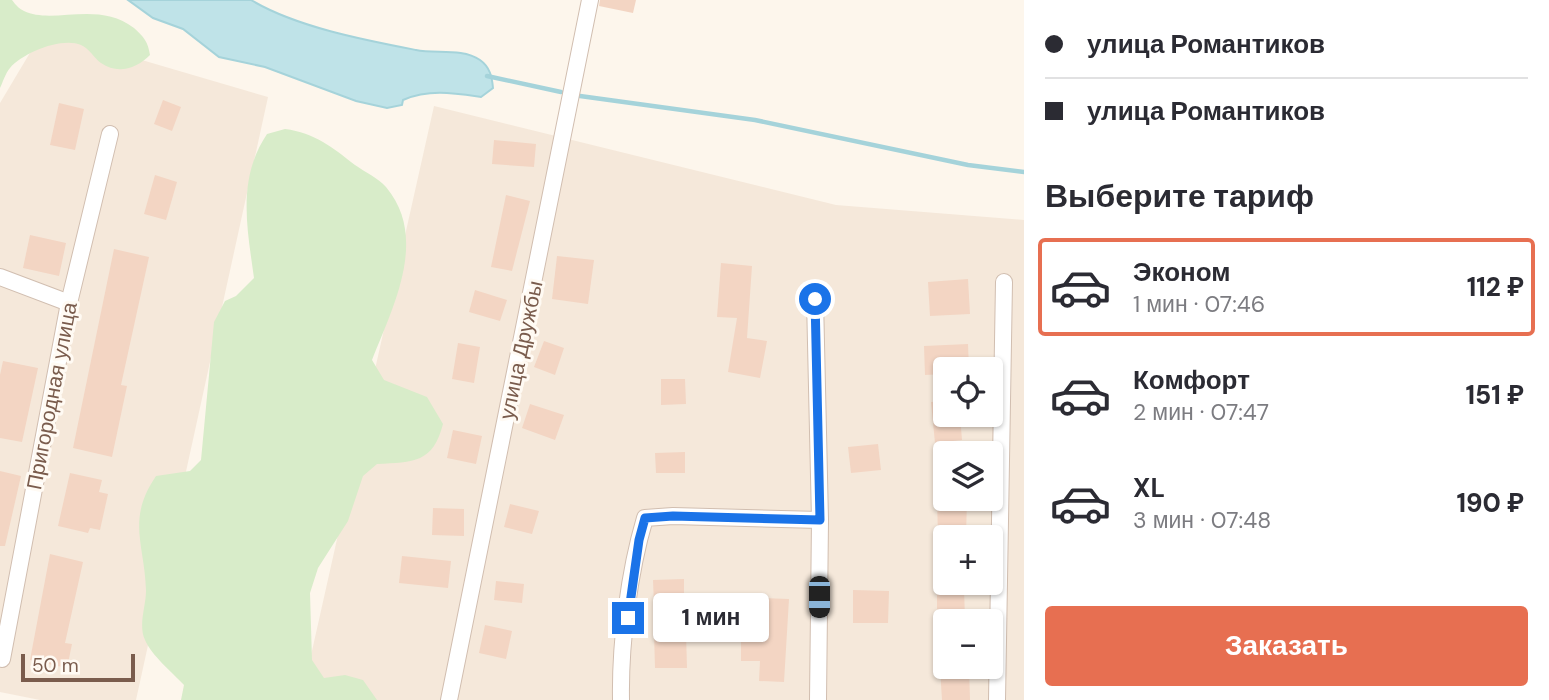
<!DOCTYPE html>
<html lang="ru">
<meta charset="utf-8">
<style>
:root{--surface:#fff;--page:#f7f7f7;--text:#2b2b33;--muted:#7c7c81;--line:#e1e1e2;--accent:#e76f51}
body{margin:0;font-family:"DM Sans",sans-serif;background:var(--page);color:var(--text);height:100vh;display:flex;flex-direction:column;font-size:26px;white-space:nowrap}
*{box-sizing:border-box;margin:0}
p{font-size:23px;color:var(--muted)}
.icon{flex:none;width:38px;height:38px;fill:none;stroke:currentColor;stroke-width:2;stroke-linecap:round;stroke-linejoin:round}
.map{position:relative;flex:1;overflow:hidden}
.side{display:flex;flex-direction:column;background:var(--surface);width:525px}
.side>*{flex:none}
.guide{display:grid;align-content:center;height:154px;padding:0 21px;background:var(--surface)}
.buttons{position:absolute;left:933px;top:357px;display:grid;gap:14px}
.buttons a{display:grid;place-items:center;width:70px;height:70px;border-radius:7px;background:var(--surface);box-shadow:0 2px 5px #0004;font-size:35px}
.scale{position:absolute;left:21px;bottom:18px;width:114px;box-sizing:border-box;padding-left:7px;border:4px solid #7a5c4d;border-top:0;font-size:19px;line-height:24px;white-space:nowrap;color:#7a5c4d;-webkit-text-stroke:5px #fffaf3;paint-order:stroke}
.end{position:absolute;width:32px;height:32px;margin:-16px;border:9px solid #1a73e8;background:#fff;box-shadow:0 0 0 4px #fff}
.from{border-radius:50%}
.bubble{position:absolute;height:49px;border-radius:7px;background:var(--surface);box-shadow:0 2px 5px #0004;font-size:23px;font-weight:800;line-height:49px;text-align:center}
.car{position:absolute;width:21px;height:42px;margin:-21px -10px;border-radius:9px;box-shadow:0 0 5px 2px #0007;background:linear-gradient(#222 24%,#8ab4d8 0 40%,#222 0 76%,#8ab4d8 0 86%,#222 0)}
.guide b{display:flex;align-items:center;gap:24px;height:66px;font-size:26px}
.guide b+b{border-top:2px solid var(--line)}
.guide i{width:18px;height:18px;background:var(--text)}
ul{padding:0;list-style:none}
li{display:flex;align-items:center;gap:21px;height:98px;margin:0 14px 10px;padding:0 7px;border:4px solid transparent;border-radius:7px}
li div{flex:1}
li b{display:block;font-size:26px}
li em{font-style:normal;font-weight:800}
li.on{border-color:var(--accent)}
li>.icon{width:63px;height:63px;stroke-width:1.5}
h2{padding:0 21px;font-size:32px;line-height:84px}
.button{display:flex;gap:14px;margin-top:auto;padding:14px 21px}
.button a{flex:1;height:80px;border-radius:7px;background:var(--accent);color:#fff;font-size:28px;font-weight:800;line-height:80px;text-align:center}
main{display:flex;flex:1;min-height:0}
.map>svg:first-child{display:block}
</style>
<main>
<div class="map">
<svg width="1024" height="700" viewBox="0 0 1024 700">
<rect width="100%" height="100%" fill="#fdf6ec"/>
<g fill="#f5e8da" fill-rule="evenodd">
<path d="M 43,31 L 268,97 L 136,700 L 40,700 L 0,692 L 0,103 Z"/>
<path d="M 434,106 L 836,205 L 1024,220 L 1024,700 L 301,700 ZM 945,369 L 990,369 L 990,415 L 945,415 ZM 945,453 L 990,453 L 990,499 L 945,499 ZM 945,537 L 990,537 L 990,583 L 945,583 ZM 945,621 L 990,621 L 990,667 L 945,667 Z"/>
</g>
<g fill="#d8ecc9">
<path d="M 0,0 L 12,0 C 15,4 19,9 24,11 C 53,25 98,0 134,28 C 144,37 148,42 150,55 C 137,68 118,75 101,63 C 94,58 89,48 81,45 C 61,37 23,53 10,68 C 5,74 3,82 0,88 Z"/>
<path d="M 285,129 C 315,133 332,147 355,165 C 365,172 378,178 386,187 C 429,238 393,307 372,360 L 384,380 L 427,397 L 443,424 C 433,463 414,462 377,464 L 363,476 L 348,521 L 318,568 L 310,593 L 312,660 L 324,678 L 345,675 L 363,680 L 377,700 L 181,700 L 184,685 C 172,672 152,656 145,640 C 138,625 146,606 146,591 C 145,545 126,520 156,476 L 190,471 L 201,460 L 214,322 L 225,301 L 236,296 L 254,278 C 247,227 237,179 267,134 Z"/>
</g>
<path fill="#bfe3e8" stroke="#a5d3da" stroke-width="2" d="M 128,0 L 251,0 C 296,27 364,40 416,50 C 436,54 462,48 480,60 C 490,67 492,77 493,88 L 481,97 C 453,93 429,89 403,100 L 402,105 L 387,108 L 356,101 L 265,67 L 219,57 L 183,29 L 153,18 Z"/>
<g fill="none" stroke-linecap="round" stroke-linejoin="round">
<g stroke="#a5d3da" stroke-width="4.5">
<path d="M 487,76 L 561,92"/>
<path d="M 580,96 L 755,120 L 968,165 L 1024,172"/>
</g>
</g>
<g fill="#f3d5c3">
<path d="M 600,0 L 636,0 L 633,13 L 599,6 Z"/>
<path d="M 163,100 L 181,107 L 172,131 L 154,124 Z"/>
<path d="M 59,103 L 84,109 L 75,150 L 50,145 Z"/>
<path d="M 494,140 L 536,144 L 534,167 L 492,164 Z"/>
<path d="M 155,175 L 177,182 L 166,220 L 144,214 Z"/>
<path d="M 506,195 L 530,201 L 512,271 L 491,267 Z"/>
<path d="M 30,235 L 66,243 L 59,276 L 23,268 Z"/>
<path d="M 114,249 L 149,257 L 121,385 L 127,386 L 112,457 L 73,448 Z"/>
<path d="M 557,256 L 594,260 L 588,304 L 552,299 Z"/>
<path d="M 721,263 L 752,266 L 747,338 L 767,341 L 760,378 L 728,372 L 737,318 L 717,317 Z"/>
<path d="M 968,279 L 970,314 L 930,316 L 928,282 Z"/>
<path d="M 475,290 L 507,300 L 500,321 L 469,312 Z"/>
<path d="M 544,341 L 564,348 L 555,375 L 534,367 Z"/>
<path d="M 458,343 L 480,347 L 474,383 L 452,379 Z"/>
<path d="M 968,344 L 969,369 L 945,369 L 945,374 L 925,375 L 924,346 Z"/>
<path d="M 3,361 L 38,368 L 22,442 L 0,438 L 0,375 Z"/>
<path d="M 661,379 L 685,379 L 686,404 L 661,405 Z"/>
<path d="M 945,401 L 945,415 L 960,415 L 962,440 L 935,443 L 931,402 Z"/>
<path d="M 530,404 L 564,415 L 555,440 L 522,428 Z"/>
<path d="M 453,430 L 482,436 L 476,464 L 447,458 Z"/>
<path d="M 878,444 L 881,470 L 851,473 L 848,447 Z"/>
<path d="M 685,452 L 685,473 L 656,473 L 655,453 Z"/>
<path d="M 0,471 L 21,476 L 5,546 L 0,546 Z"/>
<path d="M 70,473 L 102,480 L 99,492 L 108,494 L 100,530 L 90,528 L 88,533 L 58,526 Z"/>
<path d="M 937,499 L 967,499 L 966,537 L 938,537 Z"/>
<path d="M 510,504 L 539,511 L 532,534 L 504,527 Z"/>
<path d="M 433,508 L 464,509 L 464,536 L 432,535 Z"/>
<path d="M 50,554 L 83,562 L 65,643 L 72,644 L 67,668 L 30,660 Z"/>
<path d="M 402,556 L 451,561 L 448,588 L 399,583 Z"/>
<path d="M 684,579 L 684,605 L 654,605 L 653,580 Z"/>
<path d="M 496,581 L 524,584 L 522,603 L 494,600 Z"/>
<path d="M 956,587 L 964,587 L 965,620 L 937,620 L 937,588 Z"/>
<path d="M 853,590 L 889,591 L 888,623 L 853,623 Z"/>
<path d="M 760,598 L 789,599 L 784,682 L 759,681 L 760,661 L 741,661 L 741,639 L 758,640 Z"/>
<path d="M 485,625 L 512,631 L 506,659 L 479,653 Z"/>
<path d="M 686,632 L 687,668 L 655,668 L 654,633 Z"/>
<path d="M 940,667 L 969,667 L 970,700 L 942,700 Z"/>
</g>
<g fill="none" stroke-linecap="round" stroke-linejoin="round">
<g stroke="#d1beb0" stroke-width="18">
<g id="minor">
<path d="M 0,277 L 69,303"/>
<path d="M 815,299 L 820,520 L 818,700"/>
<path d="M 2,659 L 69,303 L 110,134"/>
<path d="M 449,700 L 590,0"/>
<path d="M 621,700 C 620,643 629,572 645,518 L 673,516 L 820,520"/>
<path d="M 997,700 L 1004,282"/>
</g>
</g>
<use href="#minor" stroke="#fff" stroke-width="16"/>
</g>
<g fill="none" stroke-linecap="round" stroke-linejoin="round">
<path stroke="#1a73e8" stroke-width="9" d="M 628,618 L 639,540 L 645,518 L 673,516 L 820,520 L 815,299"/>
</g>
<g text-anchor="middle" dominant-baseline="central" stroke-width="6" stroke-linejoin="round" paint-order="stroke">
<g font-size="21" fill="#7a5c4d" stroke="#fffaf3">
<text transform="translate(521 350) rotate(-78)">улица Дружбы</text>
<text transform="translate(52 396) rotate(-79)">Пригородная улица</text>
</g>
</g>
</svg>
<div class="buttons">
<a><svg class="icon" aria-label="locate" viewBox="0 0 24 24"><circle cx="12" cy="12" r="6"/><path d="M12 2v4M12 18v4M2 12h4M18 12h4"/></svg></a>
<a><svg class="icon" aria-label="layers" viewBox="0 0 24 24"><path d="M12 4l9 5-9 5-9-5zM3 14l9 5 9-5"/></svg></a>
<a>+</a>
<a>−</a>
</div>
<div class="scale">50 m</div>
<i class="end from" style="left:815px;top:299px"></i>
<i class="end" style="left:628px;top:618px"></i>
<div class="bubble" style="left:653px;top:593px;width:116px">1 мин</div>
<i class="car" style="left:819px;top:597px;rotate:180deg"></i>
</div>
<section class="side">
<div class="guide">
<b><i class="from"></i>улица Романтиков</b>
<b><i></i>улица Романтиков</b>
</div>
<h2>Выберите тариф</h2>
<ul>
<li class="on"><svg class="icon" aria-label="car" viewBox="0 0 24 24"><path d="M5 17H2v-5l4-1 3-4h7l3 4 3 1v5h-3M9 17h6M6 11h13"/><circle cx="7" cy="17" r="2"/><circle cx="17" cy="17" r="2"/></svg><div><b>Эконом</b><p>1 мин · 07:46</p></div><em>112 ₽</em></li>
<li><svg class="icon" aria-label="car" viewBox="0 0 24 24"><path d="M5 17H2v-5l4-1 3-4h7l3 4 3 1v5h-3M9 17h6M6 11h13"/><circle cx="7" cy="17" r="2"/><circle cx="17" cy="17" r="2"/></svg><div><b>Комфорт</b><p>2 мин · 07:47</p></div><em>151 ₽</em></li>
<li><svg class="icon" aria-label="car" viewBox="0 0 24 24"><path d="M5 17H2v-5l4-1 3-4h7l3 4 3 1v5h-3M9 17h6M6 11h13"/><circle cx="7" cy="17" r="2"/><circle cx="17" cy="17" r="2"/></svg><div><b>XL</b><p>3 мин · 07:48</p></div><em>190 ₽</em></li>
</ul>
<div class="button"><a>Заказать</a></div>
</section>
</main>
